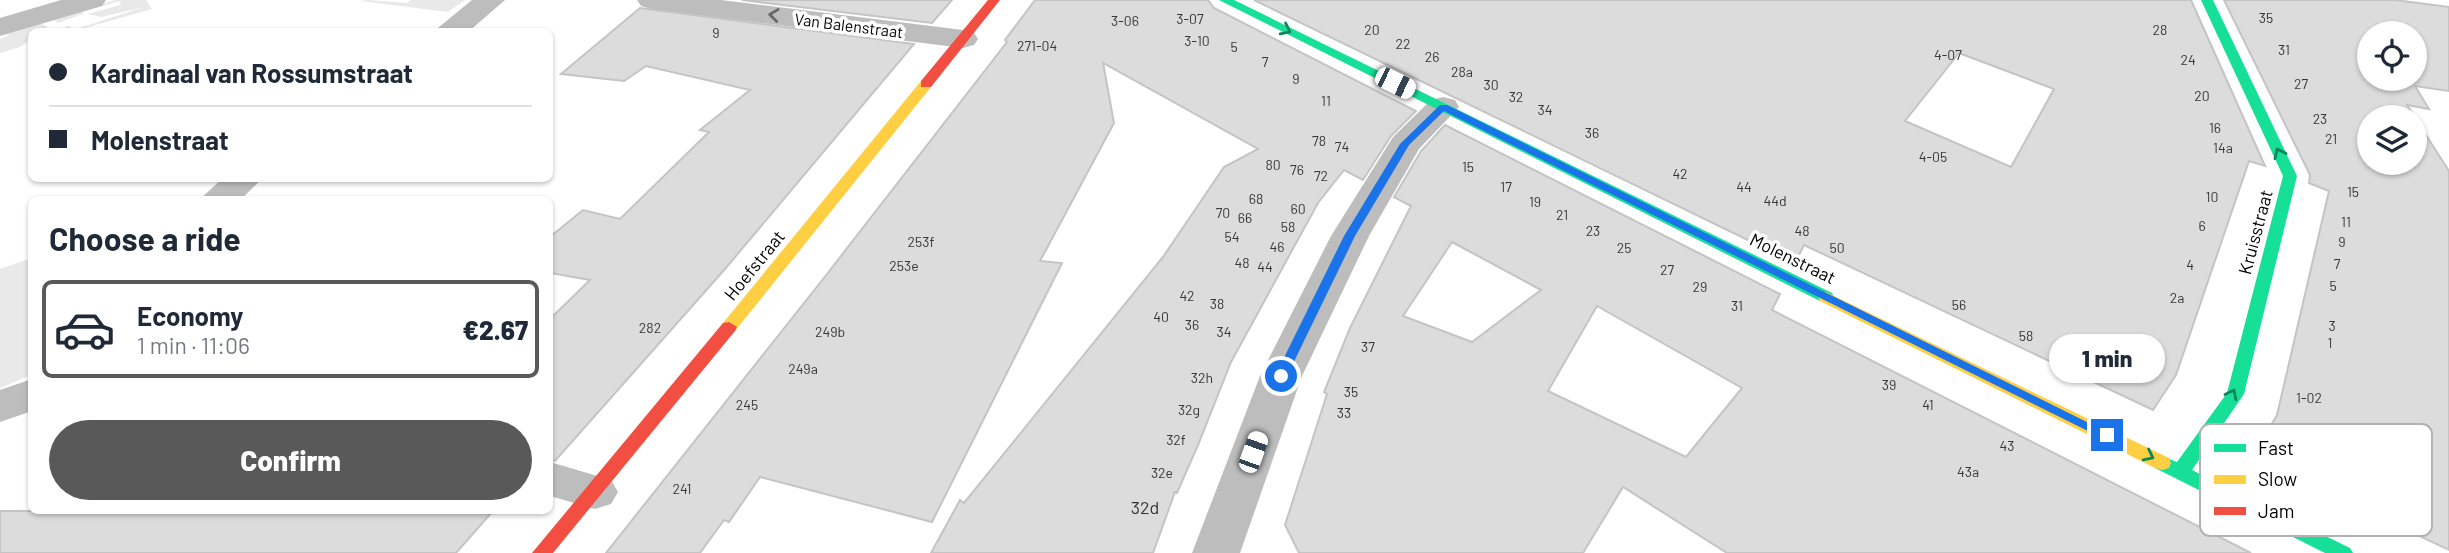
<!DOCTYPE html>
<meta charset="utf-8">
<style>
:root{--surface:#fff;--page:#f6f6f7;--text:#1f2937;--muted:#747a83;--line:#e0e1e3;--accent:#595959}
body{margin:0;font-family:Barlow,sans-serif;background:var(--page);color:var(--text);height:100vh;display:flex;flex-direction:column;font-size:26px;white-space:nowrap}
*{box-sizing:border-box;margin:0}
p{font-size:23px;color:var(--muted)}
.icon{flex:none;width:38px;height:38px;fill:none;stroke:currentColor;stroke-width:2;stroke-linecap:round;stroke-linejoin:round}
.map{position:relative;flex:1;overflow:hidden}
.details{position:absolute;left:28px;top:196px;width:525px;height:318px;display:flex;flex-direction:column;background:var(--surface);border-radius:10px;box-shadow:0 2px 5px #0004}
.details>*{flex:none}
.guide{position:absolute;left:28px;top:28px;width:525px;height:154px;border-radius:10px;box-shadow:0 2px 5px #0004;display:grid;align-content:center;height:154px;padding:0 21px;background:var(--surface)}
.tools{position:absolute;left:2357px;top:21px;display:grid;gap:14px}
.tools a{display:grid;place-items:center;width:70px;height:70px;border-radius:50%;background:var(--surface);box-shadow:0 2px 5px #0004;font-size:35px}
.end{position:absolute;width:32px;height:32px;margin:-16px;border:9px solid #1a73e8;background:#fff;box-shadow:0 0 0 4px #fff}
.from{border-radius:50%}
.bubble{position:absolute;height:49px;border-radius:24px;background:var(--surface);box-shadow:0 2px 5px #0004;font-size:23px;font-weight:800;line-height:49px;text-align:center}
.car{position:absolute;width:21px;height:42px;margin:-21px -10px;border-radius:9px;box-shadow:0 0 5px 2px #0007;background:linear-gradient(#fff 24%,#345 0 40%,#fff 0 76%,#345 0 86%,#fff 0)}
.guide b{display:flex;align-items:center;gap:24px;height:66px;font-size:26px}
.guide b+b{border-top:2px solid var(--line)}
.guide i{width:18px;height:18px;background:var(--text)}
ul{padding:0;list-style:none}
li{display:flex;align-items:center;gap:21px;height:98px;margin:0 14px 10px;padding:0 7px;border:4px solid transparent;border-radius:10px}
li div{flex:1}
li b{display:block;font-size:26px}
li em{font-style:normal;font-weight:800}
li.on{border-color:var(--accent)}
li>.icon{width:63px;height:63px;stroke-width:1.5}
h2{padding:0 21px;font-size:32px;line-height:84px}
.cta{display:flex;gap:14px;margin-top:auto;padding:14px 21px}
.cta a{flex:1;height:80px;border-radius:42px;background:var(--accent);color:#fff;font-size:28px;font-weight:800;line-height:80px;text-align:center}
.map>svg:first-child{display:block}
</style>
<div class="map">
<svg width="2449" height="553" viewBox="0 0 2449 553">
<rect width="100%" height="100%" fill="#fff"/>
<g fill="#e9e9e9">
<path d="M 115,0 L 146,0 L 152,9 L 74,31 L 64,31 L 66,30 L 62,28 L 69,26 L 73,30 L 141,8 L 101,17 L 87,14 L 120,5 L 121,1 L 83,11 L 83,14 L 58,23 L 53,19 Z"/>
<path d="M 368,0 L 407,3 L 411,0 L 465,0 L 448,12 L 360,1 Z"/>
<path d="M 41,23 L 48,28 L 26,33 L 31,33 L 31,39 L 20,47 L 0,53 L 0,39 L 9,35 L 7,34 Z"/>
<path d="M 26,260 L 32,261 L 31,375 L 0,388 L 0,269 Z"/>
</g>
<g fill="#dcdcdc" stroke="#c4c4c4" stroke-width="2" fill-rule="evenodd">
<path d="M 742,0 L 952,0 L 932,23 Z"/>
<path d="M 1035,0 L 1208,0 L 1214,8 L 1416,111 L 1391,136 L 1363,180 L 1344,170 L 1318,203 L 1231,362 L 1198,445 L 1177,493 L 1175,492 L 1153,553 L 931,553 L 960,500 L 964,503 L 1163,257 L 1224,167 L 1258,149 L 1103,63 L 1114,123 L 1040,261 L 1062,263 L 932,522 L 760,477 L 729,522 L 724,520 L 700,553 L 606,553 L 827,274 L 1007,42 L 1005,40 Z"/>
<path d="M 1254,0 L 2191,0 L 2265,166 L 2249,161 L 2176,375 L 2153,410 L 1804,245 L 1795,263 ZM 1959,53 L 2054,89 L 2011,167 L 1905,121 Z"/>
<path d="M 2224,0 L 2395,0 L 2449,7 L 2449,91 L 2415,86 L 2429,109 L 2407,105 L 2415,117 L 2370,117 L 2370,163 L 2415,163 L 2415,118 L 2449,171 L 2449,550 L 2252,457 L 2277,415 L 2329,191 L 2309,183 L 2310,175 ZM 2370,33 L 2415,33 L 2415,79 L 2370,79 Z"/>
<path d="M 640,8 L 914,44 L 725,269 L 555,461 L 550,460 L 550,319 L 590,280 L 550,273 L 550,237 L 583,210 L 620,219 L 709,132 L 700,130 L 750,90 L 646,66 L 624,81 L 561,74 Z"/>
<path d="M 1445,125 L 1780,294 L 1772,310 L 2251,553 L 1727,553 L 1623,487 L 1583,553 L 1299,553 L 1285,525 L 1327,394 L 1324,392 L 1350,328 L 1411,206 L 1394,197 L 1421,151 ZM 1452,242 L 1541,290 L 1472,342 L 1403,316 ZM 1597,306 L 1742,388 L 1686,457 L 1548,391 Z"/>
<path d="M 0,511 L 493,511 L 456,553 L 0,553 Z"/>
</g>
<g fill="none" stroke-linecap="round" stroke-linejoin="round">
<g fill="#bdbdbd" fill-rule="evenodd">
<path d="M 61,0 L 106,0 L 102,6 L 0,36 L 0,18 Z"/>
<path d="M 472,0 L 505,0 L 468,32 L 433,32 Z"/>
<path d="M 637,0 L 721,0 L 963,30 L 974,33 L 978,39 L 974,45 L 963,48 L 651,9 L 641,6 Z"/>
<path d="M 1443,97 L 1455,100 L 1459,107 L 1419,149 L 1369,236 L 1302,376 L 1240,553 L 1192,553 L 1260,376 L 1331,236 L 1393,137 L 1431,100 Z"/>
<path d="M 223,178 L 263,178 L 240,200 L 199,200 Z"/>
<path d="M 32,379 L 32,411 L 0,422 L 0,390 Z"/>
<path d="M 550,462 L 611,480 L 618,492 L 611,504 L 595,509 L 550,496 Z"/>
</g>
<g fill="#16e098" fill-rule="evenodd">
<path d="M 1219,0 L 1234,0 L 1832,293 L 1834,297 L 1832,301 L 1820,301 Z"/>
<path d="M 2201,0 L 2213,0 L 2297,176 L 2244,394 L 2192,470 L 2350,548 L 2353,553 L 2325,553 L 2155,468 L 2153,463 L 2155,458 L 2162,456 L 2177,462 L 2227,393 L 2283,176 Z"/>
</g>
<g fill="#ffcf43" fill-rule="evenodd">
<path d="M 926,80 L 931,81 L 931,87 L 735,331 L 723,331 L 721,327 L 723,323 L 921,81 Z"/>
<path d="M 1826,292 L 2169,458 L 2171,463 L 2169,468 L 2162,470 L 2155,468 L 1820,301 L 1818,297 L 1820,293 Z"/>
</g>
<g fill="#f24e42" fill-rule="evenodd">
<path d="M 988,0 L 1000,0 L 931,87 L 921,87 L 921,81 Z"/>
<path d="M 729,322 L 737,327 L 735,331 L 553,553 L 532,553 L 723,323 Z"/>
</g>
</g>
<defs><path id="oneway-chevron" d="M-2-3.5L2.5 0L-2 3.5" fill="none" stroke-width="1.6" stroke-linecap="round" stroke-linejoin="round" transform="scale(1.75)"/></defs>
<use stroke="#686868" href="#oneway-chevron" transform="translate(774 15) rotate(-173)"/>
<g stroke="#0d865b">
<use href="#oneway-chevron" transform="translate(1286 30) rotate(26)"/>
<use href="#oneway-chevron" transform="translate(2279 153) rotate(-115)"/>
<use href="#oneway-chevron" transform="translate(2232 394) rotate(-64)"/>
<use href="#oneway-chevron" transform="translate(2149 456) rotate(26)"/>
</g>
<path fill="#1a73e8" d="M 1440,105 L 1447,105 L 2113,435 L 2107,439 L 2102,438 L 1444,111 L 1409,145 L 1355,236 L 1287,376 L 1277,379 L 1275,376 L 1344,236 L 1400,144 Z"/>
<g text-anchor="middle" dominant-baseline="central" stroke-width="7" stroke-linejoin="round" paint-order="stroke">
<g font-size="14" fill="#373737">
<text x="2266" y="17">35</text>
<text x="1190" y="18">3-07</text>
<text x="1125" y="20">3-06</text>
<text x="1372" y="29">20</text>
<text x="2160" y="29">28</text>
<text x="716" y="32">9</text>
<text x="1197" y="40">3-10</text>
<text x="1403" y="43">22</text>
<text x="1037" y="45">271-04</text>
<text x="1234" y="46">5</text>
<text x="2284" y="49">31</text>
<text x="1948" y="54">4-07</text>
<text x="1432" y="56">26</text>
<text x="2188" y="59">24</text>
<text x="1265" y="61">7</text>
<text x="1462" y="71">28a</text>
<text x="1296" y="78">9</text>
<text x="2301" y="83">27</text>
<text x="1491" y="84">30</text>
<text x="2202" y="95">20</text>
<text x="1516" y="96">32</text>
<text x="1326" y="100">11</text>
<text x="1545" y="109">34</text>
<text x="2320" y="118">23</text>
<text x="2215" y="127">16</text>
<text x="1592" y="132">36</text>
<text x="2331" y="138">21</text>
<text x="1319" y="140">78</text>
<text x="1342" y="146">74</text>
<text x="2223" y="147">14a</text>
<text x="1933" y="156">4-05</text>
<text x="1273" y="164">80</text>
<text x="1468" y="166">15</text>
<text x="1297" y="169">76</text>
<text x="1680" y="173">42</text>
<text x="1321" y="175">72</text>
<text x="1506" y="186">17</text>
<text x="1744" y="186">44</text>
<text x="2353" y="191">15</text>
<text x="2212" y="196">10</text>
<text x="1256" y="198">68</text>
<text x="1775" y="200">44d</text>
<text x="1535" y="201">19</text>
<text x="1298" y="208">60</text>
<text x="1223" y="212">70</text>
<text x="1562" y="214">21</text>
<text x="1245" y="217">66</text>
<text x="2346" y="221">11</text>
<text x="2202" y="225">6</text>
<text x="1288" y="226">58</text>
<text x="1593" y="230">23</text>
<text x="1802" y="230">48</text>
<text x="1232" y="236">54</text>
<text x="921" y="241">253f</text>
<text x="2342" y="241">9</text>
<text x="1277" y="246">46</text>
<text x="1624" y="247">25</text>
<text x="1837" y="247">50</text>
<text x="1242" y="262">48</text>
<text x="2337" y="263">7</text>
<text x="2190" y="264">4</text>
<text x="904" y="265">253e</text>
<text x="1265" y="266">44</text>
<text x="1667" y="269">27</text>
<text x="2333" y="285">5</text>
<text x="1700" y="286">29</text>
<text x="1187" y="295">42</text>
<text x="2177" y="297">2a</text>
<text x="1217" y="303">38</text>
<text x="1959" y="304">56</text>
<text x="1737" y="305">31</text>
<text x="1161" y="316">40</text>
<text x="1192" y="324">36</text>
<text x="2332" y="325">3</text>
<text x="650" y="327">282</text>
<text x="830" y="331">249b</text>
<text x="1224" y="331">34</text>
<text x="2026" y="335">58</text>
<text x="2330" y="342">1</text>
<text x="1368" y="346">37</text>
<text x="803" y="368">249a</text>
<text x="1202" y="377">32h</text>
<text x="1889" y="384">39</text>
<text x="1351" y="391">35</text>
<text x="2309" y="397">1-02</text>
<text x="747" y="404">245</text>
<text x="1928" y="404">41</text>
<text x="1189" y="409">32g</text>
<text x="1344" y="412">33</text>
<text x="1176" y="439">32f</text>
<text x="2007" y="445">43</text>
<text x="1968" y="471">43a</text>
<text x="1162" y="472">32e</text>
<text x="682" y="488">241</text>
</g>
<g font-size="16" fill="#000" stroke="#fff">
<text transform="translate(849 25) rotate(7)">Van Balenstraat</text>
</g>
<g font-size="18" fill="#000" stroke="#fff">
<text transform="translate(2255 232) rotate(-75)">Kruisstraat</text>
<text transform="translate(1793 258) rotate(26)">Molenstraat</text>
<text transform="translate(754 265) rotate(-51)">Hoefstraat</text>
</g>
<g font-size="18" fill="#373737">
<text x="1145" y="507">32d</text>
</g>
</g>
<rect x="2200" y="424" width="232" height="112" rx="10" fill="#fff" stroke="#b2b2b2" stroke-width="2"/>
<rect x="2214" y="444" width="32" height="8" fill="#16e098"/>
<rect x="2214" y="475" width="32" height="9" fill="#ffcf43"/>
<rect x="2214" y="507" width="32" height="8" fill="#f24e42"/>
<g font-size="19" fill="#000">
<text x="2258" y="455">Fast</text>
<text x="2258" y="486">Slow</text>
<text x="2258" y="518">Jam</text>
</g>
</svg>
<div class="tools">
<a><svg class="icon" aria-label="locate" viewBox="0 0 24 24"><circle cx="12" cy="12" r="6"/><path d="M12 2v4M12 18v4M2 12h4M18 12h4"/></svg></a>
<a><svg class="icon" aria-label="layers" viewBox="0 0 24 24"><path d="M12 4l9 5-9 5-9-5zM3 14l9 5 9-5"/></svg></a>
</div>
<i class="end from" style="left:1281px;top:376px"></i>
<i class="end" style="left:2107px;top:435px"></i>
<div class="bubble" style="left:2049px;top:334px;width:116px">1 min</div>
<i class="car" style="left:1395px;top:83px;rotate:116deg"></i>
<i class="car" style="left:1253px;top:452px;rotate:20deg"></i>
<div class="guide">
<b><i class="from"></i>Kardinaal van Rossumstraat</b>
<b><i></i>Molenstraat</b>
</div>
<section class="details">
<h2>Choose a ride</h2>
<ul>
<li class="on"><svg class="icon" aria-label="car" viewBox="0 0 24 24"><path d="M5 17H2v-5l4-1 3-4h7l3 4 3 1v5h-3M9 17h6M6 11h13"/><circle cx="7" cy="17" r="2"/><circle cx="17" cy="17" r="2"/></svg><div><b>Economy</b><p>1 min · 11:06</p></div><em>€2.67</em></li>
</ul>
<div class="cta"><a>Confirm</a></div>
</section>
</div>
